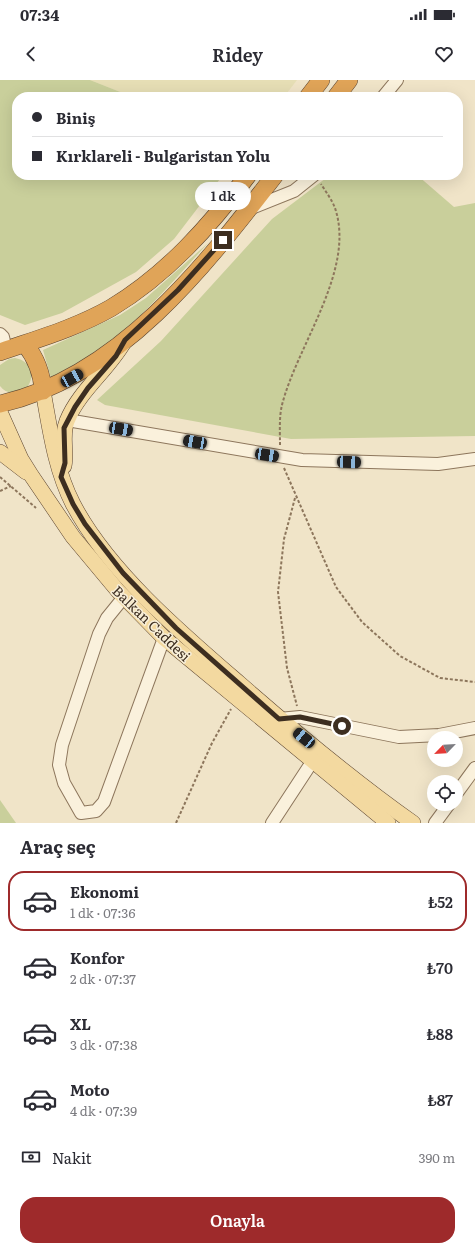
<!DOCTYPE html>
<html lang="tr">
<meta charset="utf-8">
<style>
:root{--surface:#fff;--page:#f7f7f7;--text:#2b2b33;--muted:#7c7c81;--line:#e1e1e2;--accent:#9e2a2b}
body{margin:0;font-family:Literata,serif;background:var(--page);color:var(--text);height:100vh;display:flex;flex-direction:column;font-size:15px;white-space:nowrap}
*{box-sizing:border-box;margin:0}
p{font-size:13px;color:var(--muted)}
.icon{flex:none;width:22px;height:22px;fill:none;stroke:currentColor;stroke-width:2;stroke-linecap:round;stroke-linejoin:round}
.map{position:relative;height:743px;overflow:hidden}
.drawer{display:flex;flex-direction:column;background:var(--surface);flex:1}
.drawer>*{flex:none}
.guide{position:absolute;left:12px;top:12px;width:451px;height:88px;border-radius:16px;box-shadow:0 4px 16px #0002;display:grid;align-content:center;height:88px;padding:0 20px;background:var(--surface)}
.needle{width:26px;rotate:245deg}
.fabs{position:absolute;left:427px;top:651px;display:grid;gap:8px}
.fabs a{display:grid;place-items:center;width:36px;height:36px;border-radius:50%;background:var(--surface);box-shadow:0 4px 16px #0002;font-size:20px}
.end{position:absolute;width:18px;height:18px;margin:-9px;border:5px solid #3d2e20;background:#fff;box-shadow:0 0 0 2px #fff}
.from{border-radius:50%}
.bubble{position:absolute;height:28px;border-radius:14px;background:var(--surface);box-shadow:0 4px 16px #0002;font-size:13px;font-weight:600;line-height:28px;text-align:center}
.car{position:absolute;width:12px;height:24px;margin:-12px -6px;border-radius:5px;box-shadow:0 0 3px 1px #0007;background:linear-gradient(#222 24%,#8ab4d8 0 40%,#222 0 76%,#8ab4d8 0 86%,#222 0)}
.guide b{display:flex;align-items:center;gap:14px;height:38px;font-size:15px}
.guide b+b{border-top:1px solid var(--line)}
.guide i{width:10px;height:10px;background:var(--text)}
ul{padding:0;list-style:none}
li{display:flex;align-items:center;gap:12px;height:60px;margin:0 8px 6px;padding:0 12px;border:2px solid transparent;border-radius:16px}
li div{flex:1}
li b{display:block;font-size:15px}
li em{font-style:normal;font-weight:600}
li.current{border-color:var(--accent)}
li>.icon{width:36px;height:36px;stroke-width:1.5}
h2{padding:0 20px;font-size:18px;line-height:48px}
.pay{display:flex;align-items:center;gap:10px;height:44px;padding:0 20px;font-size:15px}
.pay p{margin-inline-start:auto}
.primary-button{display:flex;gap:8px;margin-top:auto;padding:8px 20px}
.primary-button a{flex:1;height:46px;border-radius:16px;background:var(--accent);color:#fff;font-size:16px;font-weight:600;line-height:46px;text-align:center}
.status{display:flex;justify-content:space-between;align-items:center;height:28px;padding:0 20px;background:var(--surface);direction:ltr}
.status svg{height:11px;fill:currentColor}
header{display:flex;justify-content:space-between;align-items:center;height:52px;padding:0 20px;background:var(--surface);font-size:18px;font-weight:600}
.map>svg:first-child{display:block}
</style>
<div class="status"><b>07:34</b><svg viewBox="0 0 49 12"><path d="M0 12V9h3v3zM5 12V6h3v6zM10 12V3h3v9zM15 12V0h3v12zM26 1h20v11H26zM47 4h2v5h-2z"/></svg></div>
<header><svg class="icon" aria-label="back" viewBox="0 0 24 24"><path d="M15 5l-7 7 7 7"/></svg>Ridey<svg class="icon" aria-label="heart" viewBox="0 0 24 24"><path d="M12 20l-8-8c-3-5 5-10 8-4 3-6 11-1 8 4z"/></svg></header>
<div class="map">
<svg width="475" height="743" viewBox="0 0 475 743">
<rect width="100%" height="100%" fill="#f0e4c8"/>
<path fill="#e6deb5" d="M 90,0 L 297,0 L 284,17 L 133,17 Z"/>
<g fill="#c9cf9b">
<path d="M 0,0 L 90,0 L 133,17 L 17,17 L 17,95 L 223,95 L 174,159 L 136,192 L 62,233 L 25,245 L 0,235 Z"/>
<path d="M 330,95 L 417,95 L 454,127 L 475,123 L 475,356 L 291,359 L 105,325 L 97,320 L 161,261 L 272,139 Z"/>
<path d="M 208,163 C 159,217 119,266 51,298 L 43,270 L 120,235 L 146,218 Z"/>
<path d="M 15,278 C 31,281 36,295 27,308 C 16,312 8,316 0,306 L 0,285 L 9,279 Z"/>
<path d="M 0,720 L 16,743 L 0,743 Z"/>
</g>
<g fill="none" stroke-linecap="round" stroke-linejoin="round">
<g stroke="#8d765c" stroke-width="14">
<g id="minor">
<path d="M 383,17 L 397,0"/>
<path d="M 249,129 L 294,111 L 314,95"/>
<path d="M 0,254 L 3,257 L 6,270"/>
<path d="M 67,340 L 302,380 L 438,384 L 475,379"/>
<path d="M 124,517 L 107,538 L 99,554 L 62,665 L 59,685 L 64,703 L 81,733 L 96,731 L 104,722 L 164,558"/>
<path d="M 279,639 L 300,637 L 399,657 L 439,655 L 475,648"/>
<path d="M 456,714 L 475,688"/>
<path d="M 272,743 L 312,682"/>
<path d="M 435,743 L 449,724"/>
</g>
</g>
<g stroke="#5b4430" stroke-width="16">
<g id="major">
<path d="M 43,311 C 50,349 55,389 73,424 C 108,491 182,554 239,603 C 295,652 352,700 413,743"/>
<path d="M 0,332 L 21,379 L 31,395 L 73,457 L 118,511 L 164,558 L 388,743"/>
<path d="M 0,372 L 26,392"/>
<path d="M 64,386 C 67,372 61,355 67,341 C 79,311 108,290 124,262"/>
</g>
</g>
<g stroke="#5b4430" stroke-width="18">
<g id="highway">
<path d="M 308,17 L 321,0"/>
<path d="M 336,17 L 349,0"/>
<path d="M 25,264 C 36,278 42,293 43,311"/>
<path d="M 0,272 C 37,259 76,248 111,228 C 166,195 210,146 248,95"/>
<path d="M 0,324 C 119,297 204,187 275,95"/>
</g>
</g>
<g stroke="#8d765c" stroke-width="2" stroke-dasharray="3 2" stroke-linecap="butt">
<path d="M 280,365 C 280,352 279,337 282,325 C 297,265 356,190 335,128 C 332,120 326,112 321,104"/>
<path d="M 284,388 L 336,507 L 362,542 L 400,576 L 440,598 L 475,602"/>
<path d="M 0,397 L 36,428"/>
<path d="M 0,411 L 11,406"/>
<path d="M 295,418 L 284,459 L 278,512 L 287,588 L 297,626"/>
<path d="M 176,743 L 212,663 L 231,629"/>
</g>
<use href="#minor" stroke="#faf1dc" stroke-width="12"/>
<use href="#major" stroke="#f3d9a0" stroke-width="15"/>
<use href="#highway" stroke="#e0a458" stroke-width="17"/>
</g>
<g fill="none" stroke-linecap="round" stroke-linejoin="round">
<path stroke="#3d2e20" stroke-width="5" d="M 223,160 L 178,210 L 125,260 L 116,276 L 88,308 L 75,327 L 64,348 L 65,383 L 61,397 L 73,424 L 85,444 L 123,493 L 176,548 L 279,639 L 300,637 L 342,646"/>
</g>
<g text-anchor="middle" dominant-baseline="central" stroke-width="3" stroke-linejoin="round" paint-order="stroke">
<g font-size="14" fill="#3d2e20" stroke="#f7eed8">
<text transform="translate(152 543) rotate(44)">Balkan Caddesi</text>
</g>
</g>
</svg>
<div class="fabs">
<a><svg class="needle" viewBox="-14 -14 28 28"><path d="M0-13l5 13h-10z" fill="#e53935"/><path d="M0 13l5-13h-10z" fill="#7c7c81"/></svg></a>
<a><svg class="icon" aria-label="locate" viewBox="0 0 24 24"><circle cx="12" cy="12" r="6"/><path d="M12 2v4M12 18v4M2 12h4M18 12h4"/></svg></a>
</div>
<i class="end from" style="left:342px;top:646px"></i>
<i class="end" style="left:223px;top:160px"></i>
<div class="bubble" style="left:195px;top:102px;width:56px">1 dk</div>
<i class="car" style="left:72px;top:298px;rotate:61deg"></i>
<i class="car" style="left:121px;top:349px;rotate:100deg"></i>
<i class="car" style="left:195px;top:362px;rotate:280deg"></i>
<i class="car" style="left:267px;top:375px;rotate:99deg"></i>
<i class="car" style="left:349px;top:382px;rotate:92deg"></i>
<i class="car" style="left:304px;top:658px;rotate:309deg"></i>
<div class="guide">
<b><i class="from"></i>Biniş</b>
<b><i></i>Kırklareli - Bulgaristan Yolu</b>
</div>
</div>
<section class="drawer">
<h2>Araç seç</h2>
<ul>
<li class="current"><svg class="icon" aria-label="car" viewBox="0 0 24 24"><path d="M5 17H2v-5l4-1 3-4h7l3 4 3 1v5h-3M9 17h6M6 11h13"/><circle cx="7" cy="17" r="2"/><circle cx="17" cy="17" r="2"/></svg><div><b>Ekonomi</b><p>1 dk · 07:36</p></div><em>₺52</em></li>
<li><svg class="icon" aria-label="car" viewBox="0 0 24 24"><path d="M5 17H2v-5l4-1 3-4h7l3 4 3 1v5h-3M9 17h6M6 11h13"/><circle cx="7" cy="17" r="2"/><circle cx="17" cy="17" r="2"/></svg><div><b>Konfor</b><p>2 dk · 07:37</p></div><em>₺70</em></li>
<li><svg class="icon" aria-label="car" viewBox="0 0 24 24"><path d="M5 17H2v-5l4-1 3-4h7l3 4 3 1v5h-3M9 17h6M6 11h13"/><circle cx="7" cy="17" r="2"/><circle cx="17" cy="17" r="2"/></svg><div><b>XL</b><p>3 dk · 07:38</p></div><em>₺88</em></li>
<li><svg class="icon" aria-label="car" viewBox="0 0 24 24"><path d="M5 17H2v-5l4-1 3-4h7l3 4 3 1v5h-3M9 17h6M6 11h13"/><circle cx="7" cy="17" r="2"/><circle cx="17" cy="17" r="2"/></svg><div><b>Moto</b><p>4 dk · 07:39</p></div><em>₺87</em></li>
</ul>
<div class="pay"><svg class="icon" aria-label="cash" viewBox="0 0 24 24"><path d="M3 7h18v10H3z"/><circle cx="12" cy="12" r="2"/></svg>Nakit<p>390 m</p></div>
<div class="primary-button"><a>Onayla</a></div>
</section>
